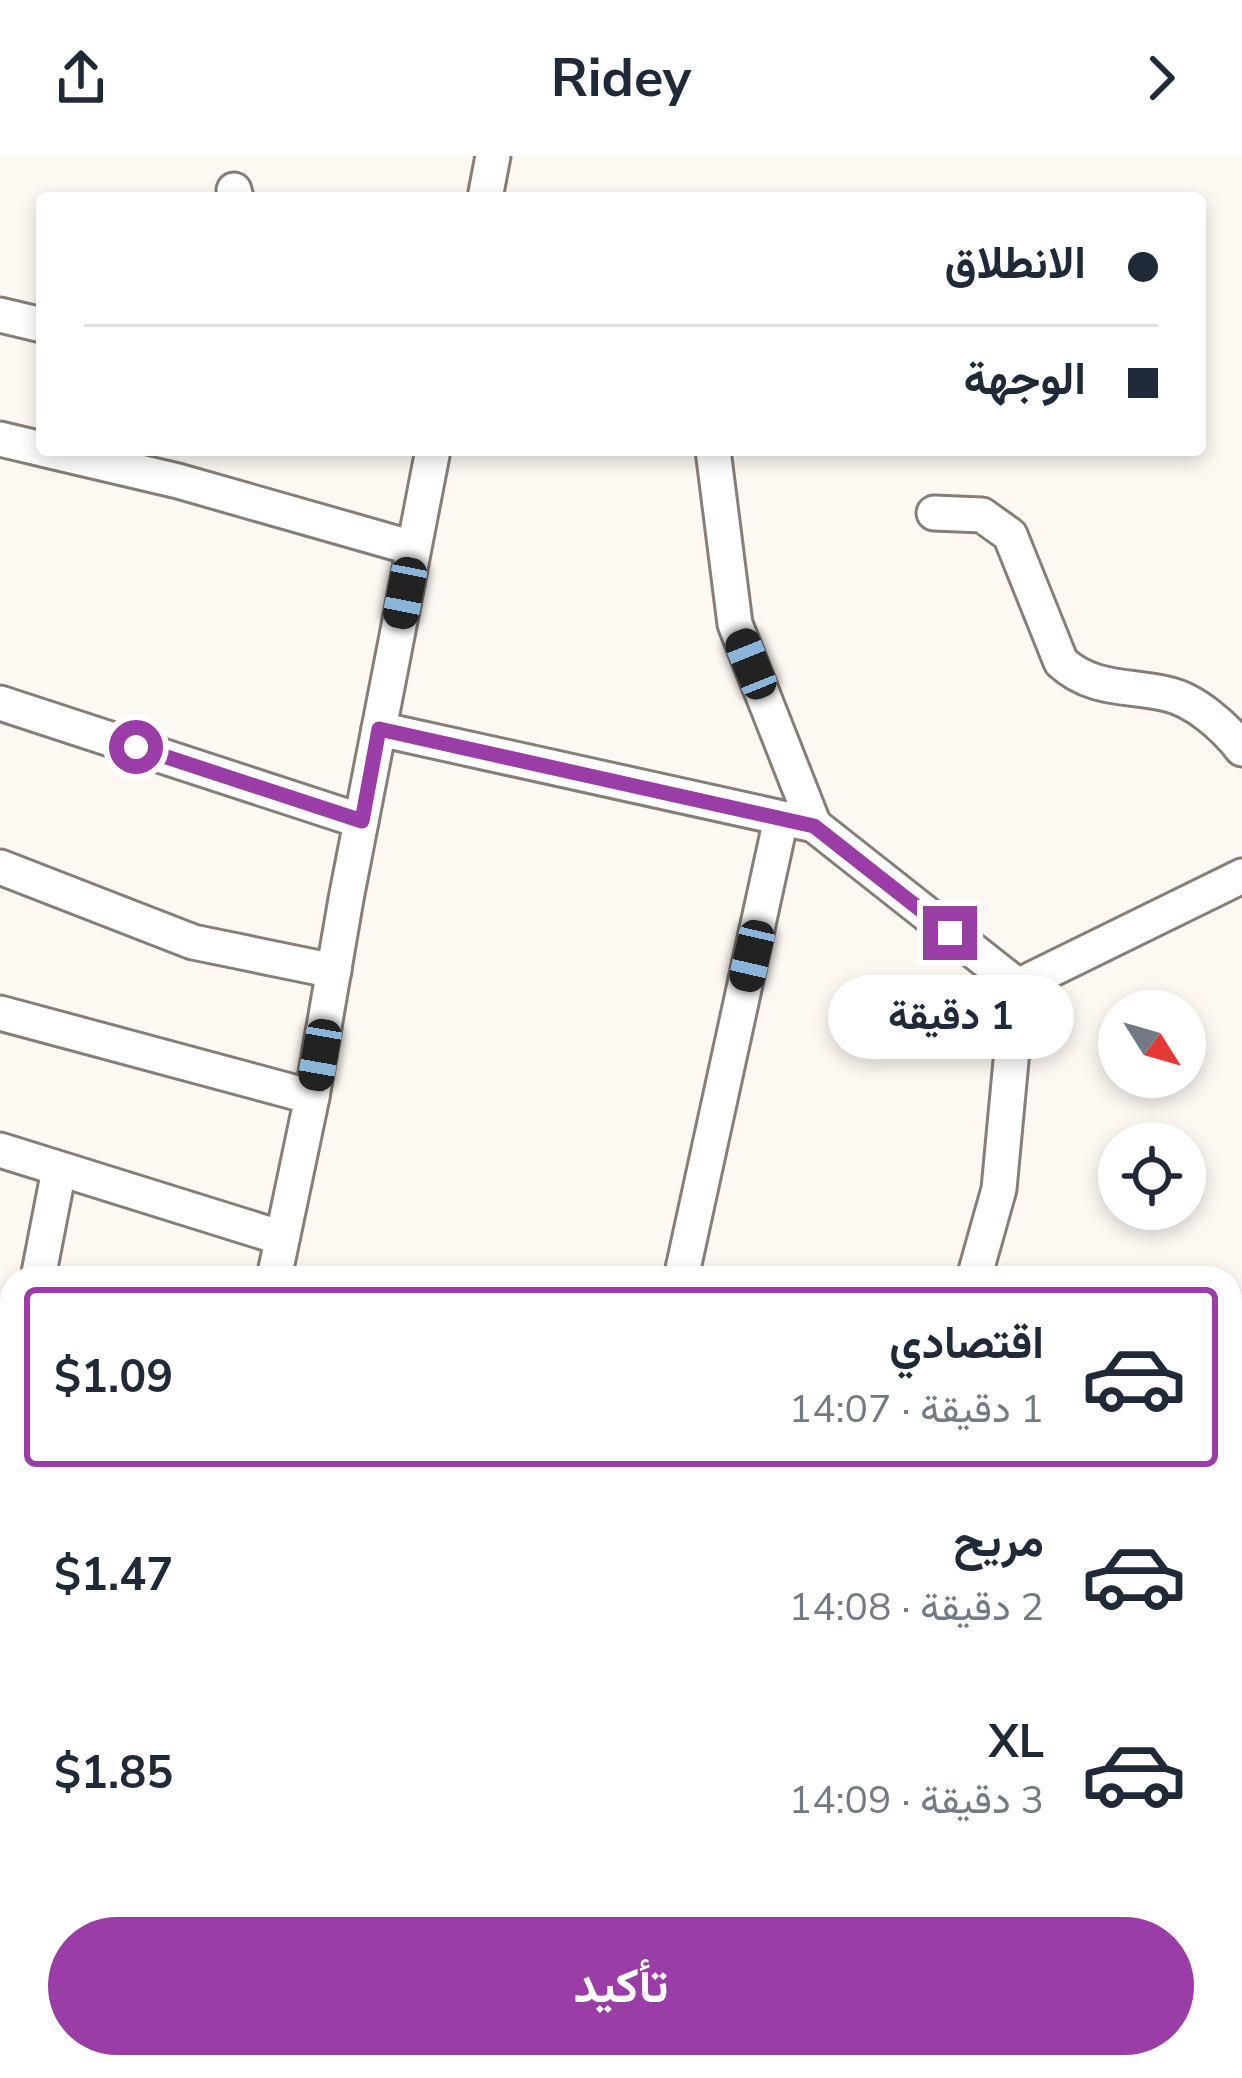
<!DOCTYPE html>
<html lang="ar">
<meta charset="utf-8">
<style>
:root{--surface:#fff;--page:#f6f6f7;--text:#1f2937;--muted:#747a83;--line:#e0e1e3;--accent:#9a3da6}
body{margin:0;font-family:"Nunito Sans",Vazirmatn,sans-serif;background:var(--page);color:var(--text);direction:rtl;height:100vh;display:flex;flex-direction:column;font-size:45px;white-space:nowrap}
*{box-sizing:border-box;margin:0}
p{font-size:39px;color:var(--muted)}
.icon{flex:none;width:66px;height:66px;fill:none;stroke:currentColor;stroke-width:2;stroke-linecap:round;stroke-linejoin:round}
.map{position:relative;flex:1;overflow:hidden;direction:ltr}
.sheet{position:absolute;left:0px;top:1110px;width:1242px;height:813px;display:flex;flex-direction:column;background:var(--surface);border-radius:36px 36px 0 0;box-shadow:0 6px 18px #0003;direction:rtl}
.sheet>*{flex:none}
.hud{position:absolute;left:36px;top:36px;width:1170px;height:264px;border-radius:12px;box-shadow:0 6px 18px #0003;direction:rtl;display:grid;align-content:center;height:264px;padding:0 48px;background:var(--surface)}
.needle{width:78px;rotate:127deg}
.tools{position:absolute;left:1098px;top:834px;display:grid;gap:24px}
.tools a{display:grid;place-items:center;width:108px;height:108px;border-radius:50%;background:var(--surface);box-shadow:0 6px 18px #0003;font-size:60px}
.end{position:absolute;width:54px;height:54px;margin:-27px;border:15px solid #9a3da6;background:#fff;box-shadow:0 0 0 6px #fff}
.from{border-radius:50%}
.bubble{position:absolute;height:84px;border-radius:42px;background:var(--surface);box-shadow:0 6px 18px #0003;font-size:39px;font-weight:700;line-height:84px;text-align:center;direction:rtl}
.car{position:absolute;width:36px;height:72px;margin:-36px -18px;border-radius:15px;box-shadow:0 0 9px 3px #0007;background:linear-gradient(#222 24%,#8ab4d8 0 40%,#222 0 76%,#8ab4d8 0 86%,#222 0)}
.hud b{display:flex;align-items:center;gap:42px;height:114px;font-size:45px}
.hud b+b{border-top:3px solid var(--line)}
.hud i{width:30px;height:30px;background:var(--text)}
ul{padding:21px 0 0;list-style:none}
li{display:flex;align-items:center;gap:36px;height:180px;margin:0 24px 18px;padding:0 24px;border:6px solid transparent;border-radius:12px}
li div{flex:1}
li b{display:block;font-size:45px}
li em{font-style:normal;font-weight:700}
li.current{border-color:var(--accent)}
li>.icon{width:108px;height:108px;stroke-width:1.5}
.button{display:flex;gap:24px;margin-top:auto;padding:24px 48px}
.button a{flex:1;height:138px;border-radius:72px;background:var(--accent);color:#fff;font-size:48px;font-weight:700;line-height:138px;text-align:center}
header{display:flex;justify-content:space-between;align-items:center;height:156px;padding:0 48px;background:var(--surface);font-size:54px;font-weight:700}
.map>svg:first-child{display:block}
</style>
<header><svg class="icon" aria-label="forward" viewBox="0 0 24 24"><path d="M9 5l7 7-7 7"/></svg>Ridey<svg class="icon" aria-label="share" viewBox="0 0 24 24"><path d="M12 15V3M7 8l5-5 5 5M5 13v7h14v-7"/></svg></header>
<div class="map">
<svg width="1242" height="1922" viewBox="0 0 1242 1922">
<rect width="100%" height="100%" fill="#fef8f3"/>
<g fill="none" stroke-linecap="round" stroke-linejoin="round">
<g stroke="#867e77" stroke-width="39">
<g id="street">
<path d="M 234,34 L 236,42"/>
<path d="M 485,42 L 493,0"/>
<path d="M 0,159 L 42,169"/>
<path d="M 0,283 L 42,293"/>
<path d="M 46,294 L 178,325 L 413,392"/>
<path d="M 713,294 L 735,468 L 814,669"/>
<path d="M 934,357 L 982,359 L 1010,379 L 1061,506 C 1093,535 1128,529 1167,538 C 1195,544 1225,571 1242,593"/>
<path d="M 0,547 L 361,665"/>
<path d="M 379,573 L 814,669 L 1018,830"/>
<path d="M 0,711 L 193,786 L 334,815"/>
<path d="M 0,857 L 312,941"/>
<path d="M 0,994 L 282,1082"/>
<path d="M 38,1122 L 59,1014"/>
<path d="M 274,1122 L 312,941 L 346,743 L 433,294"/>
<path d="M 681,1122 L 781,663"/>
<path d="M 974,1122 L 999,1033 L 1018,830 L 1242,720"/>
<path d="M 0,1192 L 12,1195"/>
<path d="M 0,1403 L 12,1405"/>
<path d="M 0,1546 L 12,1469"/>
<path d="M 1230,1727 L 1242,1729"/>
<path d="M 168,1922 L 169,1911"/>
<path d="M 507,1922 L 509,1911"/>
<path d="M 785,1922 L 788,1911"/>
</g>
</g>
<g stroke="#867e77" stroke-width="54">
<g id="secondary">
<path d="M 1230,1247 L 1242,1189"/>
<path d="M 1088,1922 L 1091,1911"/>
</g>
</g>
<use href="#street" stroke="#fff" stroke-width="33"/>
<use href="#secondary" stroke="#fff" stroke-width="48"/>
</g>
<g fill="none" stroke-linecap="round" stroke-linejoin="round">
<path stroke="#9a3da6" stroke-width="15" d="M 136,591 L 362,665 L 379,573 L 814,670 L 950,777"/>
</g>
</svg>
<div class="tools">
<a><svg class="needle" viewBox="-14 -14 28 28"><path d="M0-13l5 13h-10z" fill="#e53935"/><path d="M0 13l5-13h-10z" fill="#747a83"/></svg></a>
<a><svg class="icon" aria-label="locate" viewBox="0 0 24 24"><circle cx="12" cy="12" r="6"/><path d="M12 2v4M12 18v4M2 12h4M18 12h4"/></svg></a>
</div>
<i class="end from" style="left:136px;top:591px"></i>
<i class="end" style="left:950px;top:777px"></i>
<div class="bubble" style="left:828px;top:819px;width:246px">1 دقيقة</div>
<i class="car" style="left:405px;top:437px;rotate:191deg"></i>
<i class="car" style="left:751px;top:508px;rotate:338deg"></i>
<i class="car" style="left:752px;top:800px;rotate:193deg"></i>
<i class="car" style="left:320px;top:899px;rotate:190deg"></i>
<div class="hud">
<b><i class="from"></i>الانطلاق</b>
<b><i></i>الوجهة</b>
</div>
<section class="sheet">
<ul>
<li class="current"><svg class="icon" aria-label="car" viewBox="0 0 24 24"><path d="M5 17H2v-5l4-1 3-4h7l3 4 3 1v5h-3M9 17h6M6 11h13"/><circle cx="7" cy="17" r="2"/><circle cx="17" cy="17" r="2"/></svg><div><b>اقتصادي</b><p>1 دقيقة · 14:07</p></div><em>$1.09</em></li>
<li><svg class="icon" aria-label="car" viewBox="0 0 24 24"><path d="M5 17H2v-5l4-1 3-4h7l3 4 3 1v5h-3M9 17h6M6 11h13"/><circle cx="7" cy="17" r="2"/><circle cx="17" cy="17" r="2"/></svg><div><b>مريح</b><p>2 دقيقة · 14:08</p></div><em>$1.47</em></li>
<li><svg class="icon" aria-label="car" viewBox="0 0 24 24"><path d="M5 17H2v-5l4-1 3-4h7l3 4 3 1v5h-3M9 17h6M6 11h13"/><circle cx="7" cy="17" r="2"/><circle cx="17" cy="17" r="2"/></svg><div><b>XL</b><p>3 دقيقة · 14:09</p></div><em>$1.85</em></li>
</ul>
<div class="button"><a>تأكيد</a></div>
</section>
</div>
